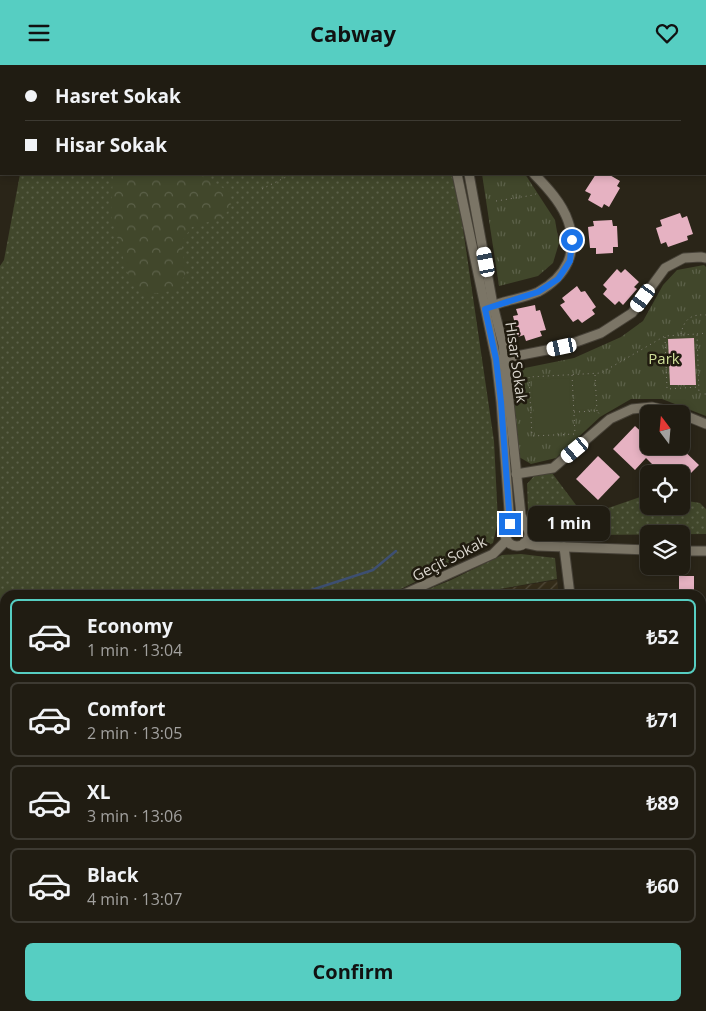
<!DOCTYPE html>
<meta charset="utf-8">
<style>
:root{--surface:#201c12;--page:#28251b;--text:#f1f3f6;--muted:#a2a19f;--line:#3d3a32;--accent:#56cec2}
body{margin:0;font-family:"Open Sans",sans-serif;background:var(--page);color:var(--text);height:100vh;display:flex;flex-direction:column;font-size:19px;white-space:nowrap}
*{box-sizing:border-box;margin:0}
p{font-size:16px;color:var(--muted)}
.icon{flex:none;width:28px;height:28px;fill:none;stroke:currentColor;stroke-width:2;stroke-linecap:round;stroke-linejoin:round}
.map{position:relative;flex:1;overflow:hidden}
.drawer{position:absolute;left:0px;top:525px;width:706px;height:421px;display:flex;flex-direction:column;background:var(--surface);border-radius:15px 15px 0 0;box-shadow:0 2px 8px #0003,0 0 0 1px var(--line)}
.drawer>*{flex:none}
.guide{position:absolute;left:0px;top:0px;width:706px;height:110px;box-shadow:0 2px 8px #0003,0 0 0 1px var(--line);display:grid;align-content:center;height:110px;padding:0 25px;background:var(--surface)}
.needle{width:32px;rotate:344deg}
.fabs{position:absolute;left:640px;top:340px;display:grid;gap:10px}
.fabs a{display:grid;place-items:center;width:50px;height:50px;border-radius:8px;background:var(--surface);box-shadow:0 2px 8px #0003,0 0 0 1px var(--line);font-size:25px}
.end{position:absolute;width:22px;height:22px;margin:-11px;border:6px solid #1a73e8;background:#fff;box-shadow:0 0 0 2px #fff}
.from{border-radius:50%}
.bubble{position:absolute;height:35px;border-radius:8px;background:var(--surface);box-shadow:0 2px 8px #0003,0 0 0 1px var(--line);font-size:16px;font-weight:700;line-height:35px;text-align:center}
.car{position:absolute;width:15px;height:30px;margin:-15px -8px;border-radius:6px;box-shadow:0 0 4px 1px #0007;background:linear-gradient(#fff 24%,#345 0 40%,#fff 0 76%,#345 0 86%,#fff 0)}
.guide b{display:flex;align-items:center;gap:18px;height:48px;font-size:19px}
.guide b+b{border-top:1px solid var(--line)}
.guide i{width:12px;height:12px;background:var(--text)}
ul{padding:9px 0 0;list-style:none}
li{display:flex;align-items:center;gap:15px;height:75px;margin:0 10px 8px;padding:0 15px;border:2px solid var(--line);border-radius:8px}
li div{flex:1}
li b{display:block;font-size:19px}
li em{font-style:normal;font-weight:700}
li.current{border-color:var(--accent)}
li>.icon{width:45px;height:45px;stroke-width:1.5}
.button{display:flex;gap:10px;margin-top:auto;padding:10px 25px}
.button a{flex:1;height:58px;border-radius:8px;background:var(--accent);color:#111;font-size:20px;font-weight:700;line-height:58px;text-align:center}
header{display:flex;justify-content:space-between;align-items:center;height:65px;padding:0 25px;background:var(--accent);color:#111;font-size:22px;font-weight:700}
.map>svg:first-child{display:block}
</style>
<header><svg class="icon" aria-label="menu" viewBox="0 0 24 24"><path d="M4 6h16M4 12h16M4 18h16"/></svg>Cabway<svg class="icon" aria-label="heart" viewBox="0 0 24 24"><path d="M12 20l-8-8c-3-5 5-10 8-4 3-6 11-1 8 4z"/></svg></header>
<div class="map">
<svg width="706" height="946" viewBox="0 0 706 946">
<defs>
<pattern id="industrial-furrows" width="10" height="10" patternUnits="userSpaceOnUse" patternTransform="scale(1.25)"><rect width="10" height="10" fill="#342c19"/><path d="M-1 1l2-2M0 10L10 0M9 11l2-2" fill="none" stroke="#514a39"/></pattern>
<pattern id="grass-dots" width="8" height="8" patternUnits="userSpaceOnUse" patternTransform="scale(1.25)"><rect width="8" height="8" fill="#41472b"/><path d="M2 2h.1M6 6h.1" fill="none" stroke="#5c6149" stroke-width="1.8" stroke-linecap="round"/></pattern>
<pattern id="forest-crowns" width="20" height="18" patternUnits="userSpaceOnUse" patternTransform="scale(1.25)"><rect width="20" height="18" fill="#41472b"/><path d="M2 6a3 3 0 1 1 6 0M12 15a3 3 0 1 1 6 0" fill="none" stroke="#5c6149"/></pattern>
<pattern id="park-tufts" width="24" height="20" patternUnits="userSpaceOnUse" patternTransform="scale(1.25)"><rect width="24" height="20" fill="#41472b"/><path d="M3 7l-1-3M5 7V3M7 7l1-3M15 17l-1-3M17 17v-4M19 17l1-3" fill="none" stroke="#5c6149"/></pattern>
</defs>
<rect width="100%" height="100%" fill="#2a2518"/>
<g fill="url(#industrial-furrows)">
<path d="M 557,515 L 559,530 L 483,530 L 490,526 Z"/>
<path d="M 706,794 L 706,851 L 701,854 L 701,796 Z"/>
<path d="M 706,878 L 706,946 L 580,946 L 592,941 L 701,941 L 701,881 Z"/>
</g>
<g fill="url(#grass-dots)">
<path d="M 20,109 L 455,109 L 494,376 L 498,456 L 493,478 L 389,530 L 5,530 L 5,902 L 0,902 L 0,201 L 4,195 Z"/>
<path d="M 552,408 L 582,448 L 585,475 C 569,474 534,477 530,458 C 527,446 528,431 527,419 L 534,411 Z"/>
<path d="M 646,430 L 649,430 L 649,441 L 681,441 L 681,435 L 700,438 L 706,444 L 706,469 L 591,470 L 588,450 Z"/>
<path d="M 521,489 L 555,493 L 557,514 L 488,526 L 481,530 L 414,530 L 451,515 L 502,490 Z"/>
<path d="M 706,548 L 706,621 L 701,620 L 701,549 Z"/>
<path d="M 0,928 L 5,929 L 5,941 L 151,941 L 189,943 L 189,946 L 0,946 Z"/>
<path d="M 320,941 L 357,941 L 390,946 L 360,946 Z"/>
</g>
<g fill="url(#forest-crowns)">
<path d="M 0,0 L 423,0 L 1,1 L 0,41 Z"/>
<path d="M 113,109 L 198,109 L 230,127 L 231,143 L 221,153 L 192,162 L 181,177 L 186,208 L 176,225 L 147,230 L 129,213 L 111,150 Z"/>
</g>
<g fill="url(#park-tufts)">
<path d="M 494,0 L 706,0 L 706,37 L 705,1 L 492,1 Z"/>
<path d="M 482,109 L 525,109 L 555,155 L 559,178 L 553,198 L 538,211 L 499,221 Z"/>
<path d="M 704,200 L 706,202 L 706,351 L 662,334 L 631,334 L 600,352 L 556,393 L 531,399 L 519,392 L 510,306 L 574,293 L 621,272 L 643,256 L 663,220 L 677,205 Z"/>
</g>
<g fill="#41472b">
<path d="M 701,272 L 706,272 L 706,324 L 705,324 Z"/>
<path d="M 593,310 L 595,344 L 576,345 L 574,311 Z"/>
<path d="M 569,313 L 571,367 L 535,369 L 532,315 Z"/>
</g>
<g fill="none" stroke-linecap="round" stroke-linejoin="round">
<g stroke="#3d4f72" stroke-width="2.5">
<path d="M 296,530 L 373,505 L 396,486"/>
<path d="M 0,632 L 5,630"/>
</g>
</g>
<g fill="#e6b2c2">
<path d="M 596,109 L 608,109 L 620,116 L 617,121 L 620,123 L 609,142 L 604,139 L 602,143 L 588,135 L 591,129 L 585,126 Z"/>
<path d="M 680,148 L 682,153 L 687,151 L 693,169 L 687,171 L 688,175 L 668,182 L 666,177 L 661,179 L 656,163 L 662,161 L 660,155 Z"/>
<path d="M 612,155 L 613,161 L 617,161 L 618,182 L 613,182 L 613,188 L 596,189 L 596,183 L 590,183 L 588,162 L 594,161 L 593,156 Z"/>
<path d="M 617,204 L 621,208 L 625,204 L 639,217 L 634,222 L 637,224 L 623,240 L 619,236 L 615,240 L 603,229 L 607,224 L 603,220 Z"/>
<path d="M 577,221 L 581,227 L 585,226 L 596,242 L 592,245 L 595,249 L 582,258 L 578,254 L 573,257 L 560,240 L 565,237 L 562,233 Z"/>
<path d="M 535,240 L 536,246 L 540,245 L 546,265 L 540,266 L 542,271 L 526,276 L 524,270 L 518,272 L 513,251 L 518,250 L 516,244 Z"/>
<path d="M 694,273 L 696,320 L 670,320 L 668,274 Z"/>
<path d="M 635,361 L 649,374 L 649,381 L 656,381 L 665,391 L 674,381 L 679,381 L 699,400 L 681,418 L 681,409 L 662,409 L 646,393 L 635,405 L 613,384 Z"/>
<path d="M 598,391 L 620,412 L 598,435 L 576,414 Z"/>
<rect x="679" y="511" width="15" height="19"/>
</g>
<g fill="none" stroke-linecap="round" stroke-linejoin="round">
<g stroke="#474238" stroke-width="11">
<g id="minor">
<path d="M 463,1 L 464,0"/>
<path d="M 482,1 L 483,0"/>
<path d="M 705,46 L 706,47"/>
<path d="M 457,109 L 496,294 L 501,337 L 510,459"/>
<path d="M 469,109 L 493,240 L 503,280 L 521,450 L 525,460"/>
<path d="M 489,242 C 505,235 522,234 538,227 C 566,212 579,187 568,156 C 562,138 547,122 534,109"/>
<path d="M 501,294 L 562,282 L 601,268 L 632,248 L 665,203 L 684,193 L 701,192 L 706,193"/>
<path d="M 516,409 L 553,403 L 610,354 L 632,344 L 652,342 L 679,348 L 706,359"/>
<circle cx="517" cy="469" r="12"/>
<path d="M 524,478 L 538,481 L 649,485"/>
<path d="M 564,482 L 570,530"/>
<path d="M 681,486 L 706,486"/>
<path d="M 402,530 L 493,489 L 507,475"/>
<path d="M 701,544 L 706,543"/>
<path d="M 701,623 L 706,624"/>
<path d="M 0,643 L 5,641"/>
<path d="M 701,656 L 706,650"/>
<path d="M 701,714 L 706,718"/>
<path d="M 701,810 L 706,808"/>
<path d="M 200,946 L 200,941"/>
</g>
</g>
<g stroke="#474238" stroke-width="14">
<g id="major">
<path d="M 701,856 L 706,853"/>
<path d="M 701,874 L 706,871"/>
<path d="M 0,911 L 5,911"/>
<path d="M 0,922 L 5,923"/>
<path d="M 288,941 L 326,946"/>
<path d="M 388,941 L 426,946"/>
<path d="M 471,946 L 522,941"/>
<path d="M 553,946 L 572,941"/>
</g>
</g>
<g stroke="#858177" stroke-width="1" stroke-dasharray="1 4" stroke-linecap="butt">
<path d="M 276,0 L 280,1"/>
<path d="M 660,1 L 660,0"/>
<path d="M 262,124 L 292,109"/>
<path d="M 496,136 L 534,130 L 539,127"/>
<path d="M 681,269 C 684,254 691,249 706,250"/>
<path d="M 697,269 L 706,268"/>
<path d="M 665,272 L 667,324 L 699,322"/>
<path d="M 572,310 L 575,369 L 532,371 L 529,312 L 601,308 L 665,271 L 697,269 L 699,329 L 706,329"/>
<path d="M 595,310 L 597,346"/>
<path d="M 574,347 L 597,346 L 601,351"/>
</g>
<use href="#minor" stroke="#7b7566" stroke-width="9"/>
<use href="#major" stroke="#c780a9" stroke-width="11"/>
</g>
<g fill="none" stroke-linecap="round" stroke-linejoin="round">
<path stroke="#1a73e8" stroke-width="6" d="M 510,459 L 501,337 L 496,294 L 485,244 L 538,227 L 558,214 L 570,196 L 572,175"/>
</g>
<g text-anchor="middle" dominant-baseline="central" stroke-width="5" stroke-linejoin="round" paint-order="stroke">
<g font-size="15" fill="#cfdf98" stroke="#201b0f">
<text x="664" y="293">Park</text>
</g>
<g font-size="15" fill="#dad6ce" stroke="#201b0f">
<text transform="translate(517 297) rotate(82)">Hisar Sokak</text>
<text transform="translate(449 493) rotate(-27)">Geçit Sokak</text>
</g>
</g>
</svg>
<div class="fabs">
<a><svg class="needle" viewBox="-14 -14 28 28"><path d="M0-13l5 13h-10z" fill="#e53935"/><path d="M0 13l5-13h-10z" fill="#a2a19f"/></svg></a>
<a><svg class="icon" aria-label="locate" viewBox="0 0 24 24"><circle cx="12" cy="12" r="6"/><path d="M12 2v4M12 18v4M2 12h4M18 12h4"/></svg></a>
<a><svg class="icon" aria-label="layers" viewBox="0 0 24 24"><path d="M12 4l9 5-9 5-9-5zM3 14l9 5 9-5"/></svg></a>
</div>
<i class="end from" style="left:572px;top:175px"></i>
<i class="end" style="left:510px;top:459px"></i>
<div class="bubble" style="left:528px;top:441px;width:82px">1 min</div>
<i class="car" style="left:486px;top:197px;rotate:349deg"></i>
<i class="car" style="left:643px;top:233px;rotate:216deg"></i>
<i class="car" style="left:562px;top:282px;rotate:258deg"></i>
<i class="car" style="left:575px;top:385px;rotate:230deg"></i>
<div class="guide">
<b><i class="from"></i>Hasret Sokak</b>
<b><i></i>Hisar Sokak</b>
</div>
<section class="drawer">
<ul>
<li class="current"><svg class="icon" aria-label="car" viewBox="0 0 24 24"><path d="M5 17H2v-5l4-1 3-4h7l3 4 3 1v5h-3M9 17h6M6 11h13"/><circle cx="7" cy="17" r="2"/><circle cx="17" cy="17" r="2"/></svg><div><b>Economy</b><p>1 min · 13:04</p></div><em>₺52</em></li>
<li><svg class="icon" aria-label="car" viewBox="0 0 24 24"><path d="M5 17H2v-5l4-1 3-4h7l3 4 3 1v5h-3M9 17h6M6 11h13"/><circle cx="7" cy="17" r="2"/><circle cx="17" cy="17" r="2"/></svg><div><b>Comfort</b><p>2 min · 13:05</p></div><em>₺71</em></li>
<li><svg class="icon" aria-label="car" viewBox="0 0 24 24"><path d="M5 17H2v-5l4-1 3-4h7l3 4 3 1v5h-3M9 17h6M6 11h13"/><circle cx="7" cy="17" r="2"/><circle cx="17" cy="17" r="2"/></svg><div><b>XL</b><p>3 min · 13:06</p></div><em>₺89</em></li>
<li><svg class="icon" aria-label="car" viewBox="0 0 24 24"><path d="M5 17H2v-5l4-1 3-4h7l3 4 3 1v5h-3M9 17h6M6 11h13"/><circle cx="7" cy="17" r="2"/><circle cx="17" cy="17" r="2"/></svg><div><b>Black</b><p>4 min · 13:07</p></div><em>₺60</em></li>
</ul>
<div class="button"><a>Confirm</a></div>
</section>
</div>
